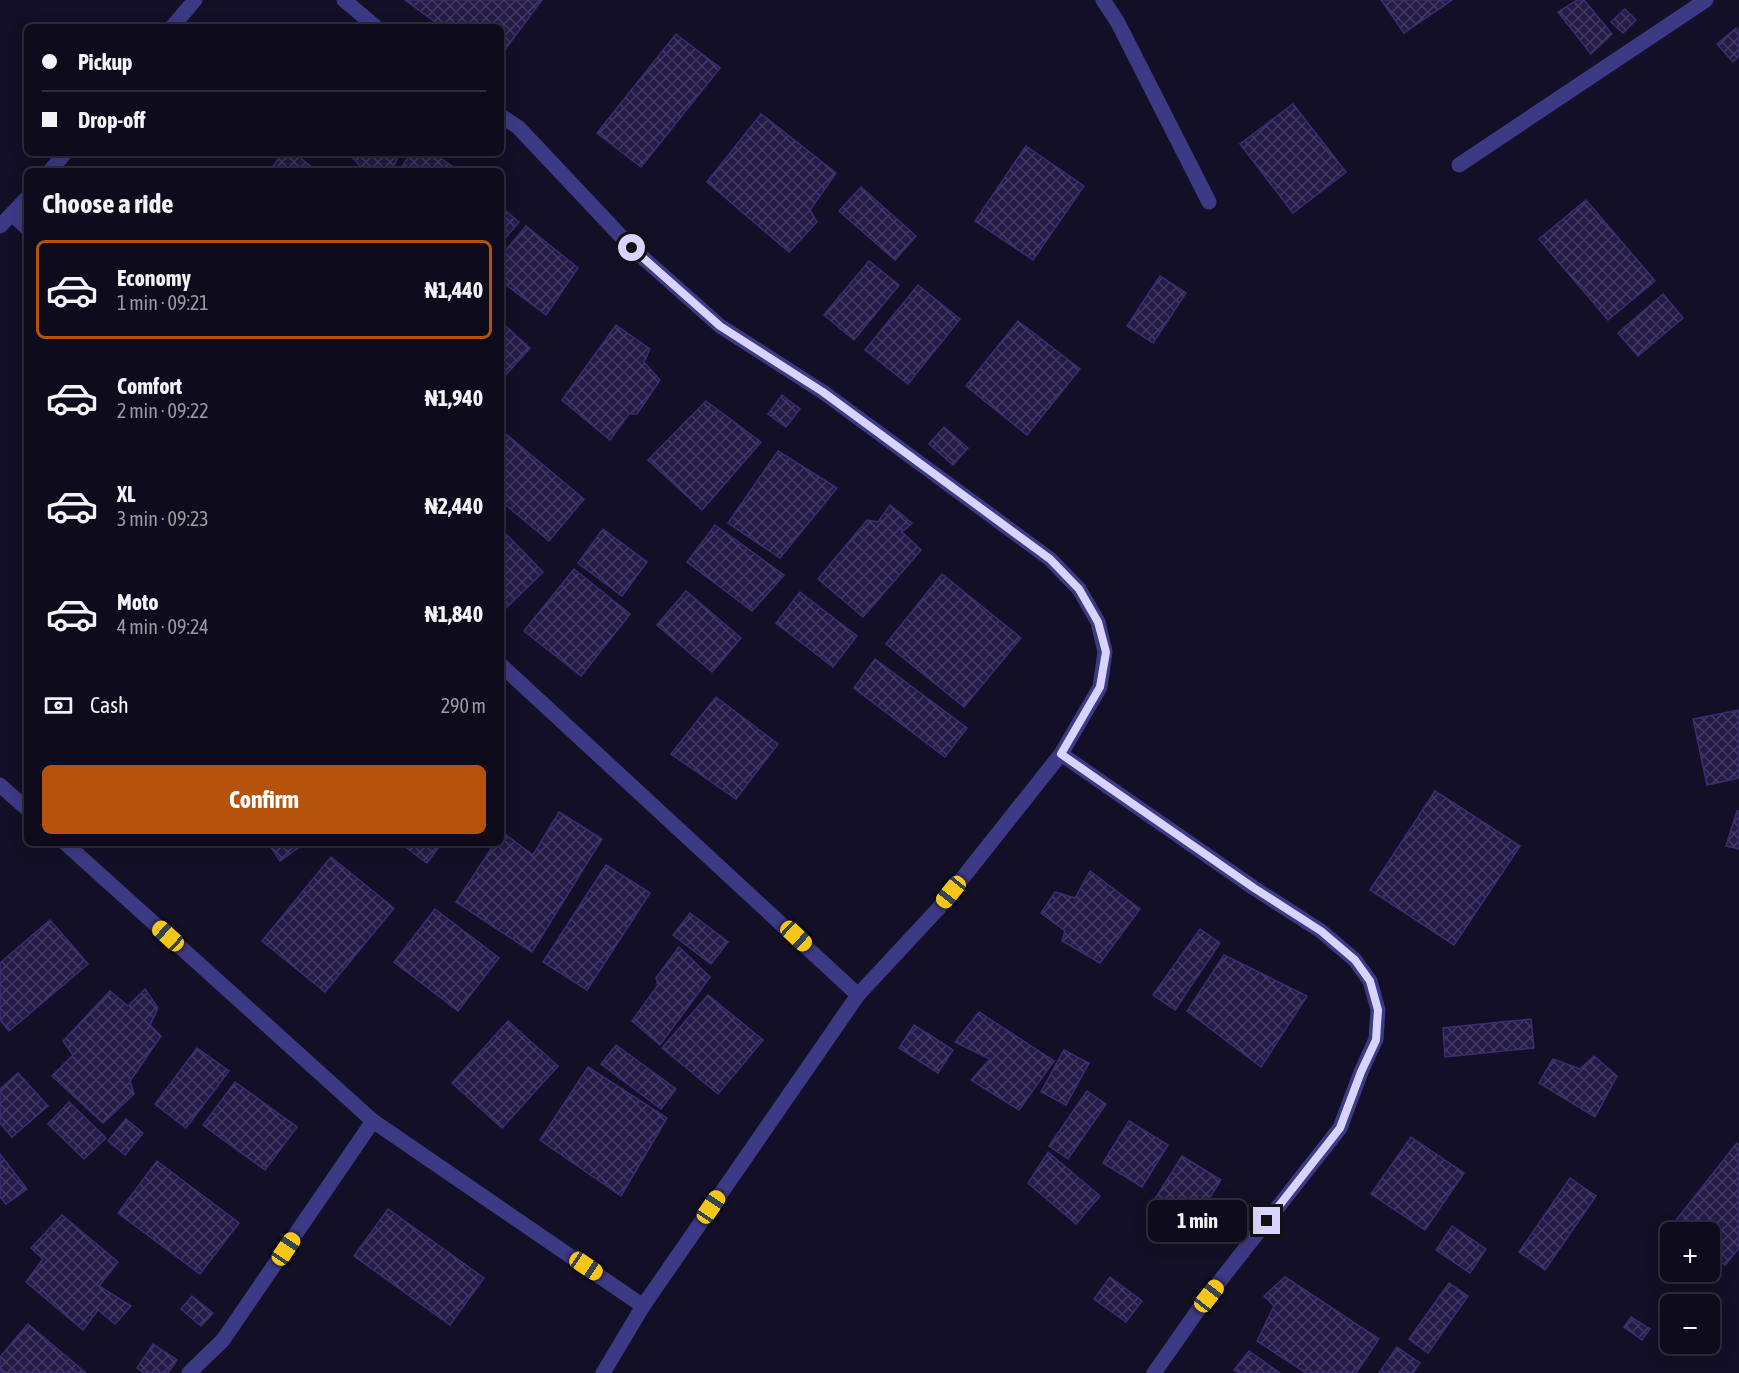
<!DOCTYPE html>
<meta charset="utf-8">
<style>
:root{--surface:#0e0b1c;--page:#1c1929;--text:#f1f3f6;--muted:#9b9ba3;--line:#2e2b3b;--accent:#b45309}
body{margin:0;font-family:"Asap Condensed",sans-serif;background:var(--page);color:var(--text);height:100vh;display:flex;flex-direction:column;font-size:22px;white-space:nowrap}
*{box-sizing:border-box;margin:0}
p{font-size:20px;color:var(--muted)}
.icon{flex:none;width:33px;height:33px;fill:none;stroke:currentColor;stroke-width:2;stroke-linecap:round;stroke-linejoin:round}
.map{position:relative;flex:1;overflow:hidden}
.panel{position:absolute;left:24px;top:168px;width:480px;height:678px;display:flex;flex-direction:column;background:var(--surface);border-radius:9px;box-shadow:0 3px 15px #0003,0 0 0 2px var(--line)}
.panel>*{flex:none}
.banner{position:absolute;left:24px;top:24px;width:480px;height:132px;border-radius:9px;box-shadow:0 3px 15px #0003,0 0 0 2px var(--line);display:grid;align-content:center;height:132px;padding:0 18px;background:var(--surface)}
.buttons{position:absolute;left:1660px;top:1222px;display:grid;gap:12px}
.buttons a{display:grid;place-items:center;width:60px;height:60px;border-radius:9px;background:var(--surface);box-shadow:0 3px 15px #0003,0 0 0 2px var(--line);font-size:30px}
.end{position:absolute;width:27px;height:27px;margin:-14px;border:8px solid #d9d4ff;background:#111;box-shadow:0 0 0 3px #111}
.from{border-radius:50%}
.bubble{position:absolute;height:42px;border-radius:9px;background:var(--surface);box-shadow:0 3px 15px #0003,0 0 0 2px var(--line);font-size:20px;font-weight:700;line-height:42px;text-align:center}
.car{position:absolute;width:18px;height:36px;margin:-18px -9px;border-radius:8px;box-shadow:0 0 4px 2px #0007;background:linear-gradient(#f5c518 24%,#345 0 40%,#f5c518 0 76%,#345 0 86%,#f5c518 0)}
.banner b{display:flex;align-items:center;gap:21px;height:57px;font-size:22px}
.banner b+b{border-top:2px solid var(--line)}
.banner i{width:15px;height:15px;background:var(--text)}
ul{padding:0;list-style:none}
li{display:flex;align-items:center;gap:18px;height:99px;margin:0 12px 9px;padding:0 6px;border:3px solid transparent;border-radius:9px}
li div{flex:1}
li b{display:block;font-size:22px}
li em{font-style:normal;font-weight:700}
li.active{border-color:var(--accent)}
li>.icon{width:54px;height:54px;stroke-width:1.5}
h2{padding:0 18px;font-size:27px;line-height:72px}
.pay{display:flex;align-items:center;gap:15px;height:66px;padding:0 18px;font-size:22px}
.pay p{margin-inline-start:auto}
.cta{display:flex;gap:12px;margin-top:auto;padding:12px 18px}
.cta a{flex:1;height:69px;border-radius:9px;background:var(--accent);color:#fff;font-size:24px;font-weight:700;line-height:69px;text-align:center}
.map>svg:first-child{display:block}
</style>
<div class="map">
<svg width="1739" height="1373" viewBox="0 0 1739 1373">
<defs>
<pattern id="building-cross-hatch" width="8" height="8" patternUnits="userSpaceOnUse" patternTransform="scale(1.5)"><rect width="8" height="8" fill="#241b47"/><path d="M0 0l8 8M0 8l8-8" fill="none" stroke="#433b63"/></pattern>
</defs>
<rect width="100%" height="100%" fill="#130f26"/>
<g fill="url(#building-cross-hatch)" stroke="#3b2d73" stroke-width="1.5">
<path d="M 405,0 L 542,0 L 501,55 L 501,27 L 442,27 Z"/>
<path d="M 1381,0 L 1452,0 L 1404,33 Z"/>
<path d="M 1577,0 L 1584,0 L 1612,34 L 1591,54 L 1558,12 Z"/>
<path d="M 1625,9 L 1636,20 L 1623,33 L 1611,22 Z"/>
<path d="M 1736,28 L 1739,32 L 1739,56 L 1733,62 L 1717,44 Z"/>
<path d="M 676,34 L 720,68 L 641,167 L 597,133 Z"/>
<path d="M 1293,104 L 1346,172 L 1293,213 L 1240,144 Z"/>
<path d="M 761,114 L 836,173 L 810,210 L 817,222 L 789,252 L 707,182 Z"/>
<path d="M 1026,146 L 1084,186 L 1033,260 L 975,221 Z"/>
<path d="M 283,153 L 294,153 L 317,171 L 269,171 Z"/>
<path d="M 348,153 L 400,153 L 391,171 L 365,171 Z"/>
<path d="M 411,153 L 433,153 L 459,171 L 399,171 Z"/>
<path d="M 861,187 L 916,236 L 895,260 L 839,211 Z"/>
<path d="M 1586,200 L 1655,281 L 1608,320 L 1539,239 Z"/>
<path d="M 501,207 L 519,222 L 501,243 Z"/>
<path d="M 526,226 L 578,268 L 546,315 L 501,281 L 501,256 Z"/>
<path d="M 869,261 L 899,285 L 854,340 L 824,315 Z"/>
<path d="M 1160,276 L 1186,293 L 1153,343 L 1127,326 Z"/>
<path d="M 918,285 L 960,319 L 908,384 L 865,350 Z"/>
<path d="M 1663,294 L 1683,318 L 1638,356 L 1618,333 Z"/>
<path d="M 1018,321 L 1080,369 L 1027,435 L 966,386 Z"/>
<path d="M 501,322 L 530,348 L 501,380 Z"/>
<path d="M 616,325 L 650,349 L 644,362 L 660,380 L 637,414 L 629,414 L 610,440 L 562,400 Z"/>
<path d="M 782,395 L 800,409 L 786,427 L 768,414 Z"/>
<path d="M 706,401 L 761,442 L 702,510 L 648,460 Z"/>
<path d="M 944,427 L 968,448 L 953,465 L 929,444 Z"/>
<path d="M 501,430 L 584,499 L 549,541 L 501,501 Z"/>
<path d="M 778,451 L 837,488 L 780,558 L 728,523 Z"/>
<path d="M 890,505 L 912,523 L 902,532 L 921,550 L 863,617 L 818,579 L 867,520 L 878,522 Z"/>
<path d="M 715,525 L 784,575 L 752,611 L 687,562 Z"/>
<path d="M 501,529 L 543,572 L 501,613 Z"/>
<path d="M 603,529 L 647,562 L 622,596 L 578,563 Z"/>
<path d="M 574,569 L 630,614 L 581,676 L 524,631 Z"/>
<path d="M 942,574 L 1021,638 L 964,707 L 886,644 Z"/>
<path d="M 686,591 L 741,638 L 712,672 L 657,625 Z"/>
<path d="M 800,592 L 857,636 L 833,667 L 776,623 Z"/>
<path d="M 875,659 L 967,728 L 945,757 L 854,688 Z"/>
<path d="M 716,697 L 778,744 L 736,799 L 671,754 Z"/>
<path d="M 1739,710 L 1739,778 L 1707,785 L 1693,719 Z"/>
<path d="M 1435,791 L 1520,846 L 1454,945 L 1370,890 Z"/>
<path d="M 1737,811 L 1739,811 L 1739,849 L 1726,846 Z"/>
<path d="M 559,812 L 602,839 L 532,952 L 456,902 L 495,843 L 501,843 L 502,832 L 533,855 Z"/>
<path d="M 268,843 L 305,843 L 280,861 Z"/>
<path d="M 400,843 L 442,843 L 427,863 Z"/>
<path d="M 331,857 L 394,908 L 325,992 L 262,941 Z"/>
<path d="M 606,865 L 650,893 L 587,990 L 543,962 Z"/>
<path d="M 1090,871 L 1140,909 L 1100,963 L 1062,941 L 1065,931 L 1041,913 L 1055,892 L 1075,898 Z"/>
<path d="M 435,909 L 499,958 L 458,1011 L 394,962 Z"/>
<path d="M 690,913 L 728,942 L 711,964 L 673,935 Z"/>
<path d="M 50,920 L 88,964 L 9,1031 L 0,1020 L 0,963 Z"/>
<path d="M 1200,929 L 1220,943 L 1175,1010 L 1153,995 Z"/>
<path d="M 679,947 L 710,977 L 660,1045 L 632,1021 L 658,985 L 656,978 Z"/>
<path d="M 1224,955 L 1307,996 L 1261,1067 L 1187,1011 Z"/>
<path d="M 145,989 L 158,1008 L 150,1025 L 161,1036 L 130,1081 L 134,1094 L 103,1123 L 52,1076 L 73,1055 L 63,1041 L 110,991 L 128,1006 Z"/>
<path d="M 708,995 L 763,1040 L 718,1094 L 662,1048 Z"/>
<path d="M 979,1012 L 1054,1061 L 1019,1110 L 971,1080 L 990,1059 L 955,1042 Z"/>
<path d="M 1531,1019 L 1534,1048 L 1445,1057 L 1443,1028 Z"/>
<path d="M 508,1021 L 558,1066 L 502,1128 L 452,1083 Z"/>
<path d="M 914,1025 L 953,1050 L 938,1073 L 899,1048 Z"/>
<path d="M 616,1045 L 676,1089 L 661,1109 L 601,1064 Z"/>
<path d="M 197,1048 L 229,1071 L 186,1128 L 155,1104 Z"/>
<path d="M 1064,1050 L 1089,1063 L 1066,1105 L 1041,1092 Z"/>
<path d="M 1594,1056 L 1617,1076 L 1595,1117 L 1539,1083 L 1553,1059 L 1580,1069 Z"/>
<path d="M 588,1067 L 667,1118 L 621,1196 L 540,1140 Z"/>
<path d="M 18,1073 L 48,1106 L 12,1137 L 0,1123 L 0,1089 Z"/>
<path d="M 235,1082 L 297,1127 L 265,1170 L 203,1125 Z"/>
<path d="M 1087,1091 L 1106,1104 L 1068,1159 L 1049,1146 Z"/>
<path d="M 69,1102 L 106,1138 L 84,1159 L 48,1124 Z"/>
<path d="M 126,1119 L 143,1133 L 125,1155 L 108,1141 Z"/>
<path d="M 1129,1121 L 1168,1145 L 1142,1187 L 1103,1163 Z"/>
<path d="M 1411,1137 L 1464,1173 L 1425,1230 L 1371,1194 Z"/>
<path d="M 1737,1143 L 1739,1145 L 1739,1248 L 1725,1265 L 1710,1257 L 1710,1233 L 1683,1233 L 1673,1224 Z"/>
<path d="M 1048,1152 L 1100,1196 L 1076,1224 L 1028,1183 Z"/>
<path d="M 0,1154 L 27,1189 L 6,1204 L 0,1197 Z"/>
<path d="M 1182,1156 L 1221,1180 L 1189,1230 L 1151,1205 Z"/>
<path d="M 157,1161 L 239,1223 L 200,1274 L 118,1213 Z"/>
<path d="M 1570,1178 L 1596,1196 L 1545,1270 L 1519,1252 Z"/>
<path d="M 388,1209 L 484,1278 L 450,1325 L 354,1256 Z"/>
<path d="M 62,1215 L 118,1262 L 99,1286 L 131,1306 L 115,1324 L 98,1310 L 83,1330 L 26,1282 L 43,1259 L 31,1248 Z"/>
<path d="M 1452,1226 L 1486,1249 L 1470,1273 L 1436,1250 Z"/>
<path d="M 1110,1277 L 1142,1301 L 1126,1322 L 1094,1299 Z"/>
<path d="M 1285,1277 L 1379,1339 L 1356,1373 L 1306,1373 L 1257,1341 L 1274,1306 L 1264,1296 Z"/>
<path d="M 1449,1283 L 1468,1296 L 1428,1353 L 1409,1339 Z"/>
<path d="M 192,1296 L 213,1313 L 201,1326 L 181,1309 Z"/>
<path d="M 1631,1317 L 1650,1329 L 1642,1340 L 1624,1327 Z"/>
<path d="M 28,1324 L 86,1373 L 0,1373 L 0,1357 Z"/>
<path d="M 153,1344 L 177,1360 L 168,1373 L 144,1373 L 137,1368 Z"/>
<path d="M 1397,1347 L 1420,1363 L 1413,1373 L 1379,1373 Z"/>
<path d="M 1249,1351 L 1280,1373 L 1239,1373 L 1234,1370 Z"/>
</g>
<g fill="none" stroke-linecap="round" stroke-linejoin="round">
<g stroke="#3d3a85" stroke-width="15">
<path d="M 344,0 L 376,27"/>
<path d="M 1103,0 L 1117,21 L 1209,202"/>
<path d="M 172,27 L 195,0"/>
<path d="M 501,116 L 518,127 L 632,248 L 720,326 L 823,392 L 1050,559 L 1079,589 L 1098,622 L 1105,652 L 1100,687 L 1061,754 L 938,909 L 858,995 L 643,1306 L 603,1373"/>
<path d="M 1459,165 L 1706,0"/>
<path d="M 50,171 L 65,153"/>
<path d="M 13,215 L 27,228"/>
<path d="M 0,226 L 27,198"/>
<path d="M 501,665 L 858,995"/>
<path d="M 1061,754 L 1254,888 L 1321,931 L 1355,960 L 1370,981 L 1378,1010 L 1376,1039 L 1361,1072 L 1340,1128 L 1208,1296 L 1154,1373"/>
<path d="M 0,785 L 27,809"/>
<path d="M 65,843 L 373,1121 L 643,1306"/>
<path d="M 189,1373 L 223,1340 L 373,1121"/>
</g>
</g>
<g fill="none" stroke-linecap="round" stroke-linejoin="round">
<path stroke="#d9d4ff" stroke-width="8" d="M 632,248 L 720,326 L 823,392 L 1050,559 L 1079,589 L 1098,622 L 1106,652 L 1100,687 L 1061,754 L 1254,888 L 1321,931 L 1355,960 L 1370,981 L 1378,1010 L 1376,1040 L 1361,1072 L 1340,1128 L 1267,1221"/>
</g>
</svg>
<div class="buttons">
<a>+</a>
<a>−</a>
</div>
<i class="end from" style="left:632px;top:248px"></i>
<i class="end" style="left:1267px;top:1221px"></i>
<div class="bubble" style="left:1148px;top:1200px;width:99px">1 min</div>
<i class="car" style="left:951px;top:892px;rotate:219deg"></i>
<i class="car" style="left:168px;top:936px;rotate:312deg"></i>
<i class="car" style="left:796px;top:936px;rotate:133deg"></i>
<i class="car" style="left:711px;top:1207px;rotate:34deg"></i>
<i class="car" style="left:286px;top:1249px;rotate:34deg"></i>
<i class="car" style="left:586px;top:1266px;rotate:124deg"></i>
<i class="car" style="left:1209px;top:1296px;rotate:38deg"></i>
<div class="banner">
<b><i class="from"></i>Pickup</b>
<b><i></i>Drop-off</b>
</div>
<section class="panel">
<h2>Choose a ride</h2>
<ul>
<li class="active"><svg class="icon" aria-label="car" viewBox="0 0 24 24"><path d="M5 17H2v-5l4-1 3-4h7l3 4 3 1v5h-3M9 17h6M6 11h13"/><circle cx="7" cy="17" r="2"/><circle cx="17" cy="17" r="2"/></svg><div><b>Economy</b><p>1 min · 09:21</p></div><em>₦1,440</em></li>
<li><svg class="icon" aria-label="car" viewBox="0 0 24 24"><path d="M5 17H2v-5l4-1 3-4h7l3 4 3 1v5h-3M9 17h6M6 11h13"/><circle cx="7" cy="17" r="2"/><circle cx="17" cy="17" r="2"/></svg><div><b>Comfort</b><p>2 min · 09:22</p></div><em>₦1,940</em></li>
<li><svg class="icon" aria-label="car" viewBox="0 0 24 24"><path d="M5 17H2v-5l4-1 3-4h7l3 4 3 1v5h-3M9 17h6M6 11h13"/><circle cx="7" cy="17" r="2"/><circle cx="17" cy="17" r="2"/></svg><div><b>XL</b><p>3 min · 09:23</p></div><em>₦2,440</em></li>
<li><svg class="icon" aria-label="car" viewBox="0 0 24 24"><path d="M5 17H2v-5l4-1 3-4h7l3 4 3 1v5h-3M9 17h6M6 11h13"/><circle cx="7" cy="17" r="2"/><circle cx="17" cy="17" r="2"/></svg><div><b>Moto</b><p>4 min · 09:24</p></div><em>₦1,840</em></li>
</ul>
<div class="pay"><svg class="icon" aria-label="cash" viewBox="0 0 24 24"><path d="M3 7h18v10H3z"/><circle cx="12" cy="12" r="2"/></svg>Cash<p>290 m</p></div>
<div class="cta"><a>Confirm</a></div>
</section>
</div>
